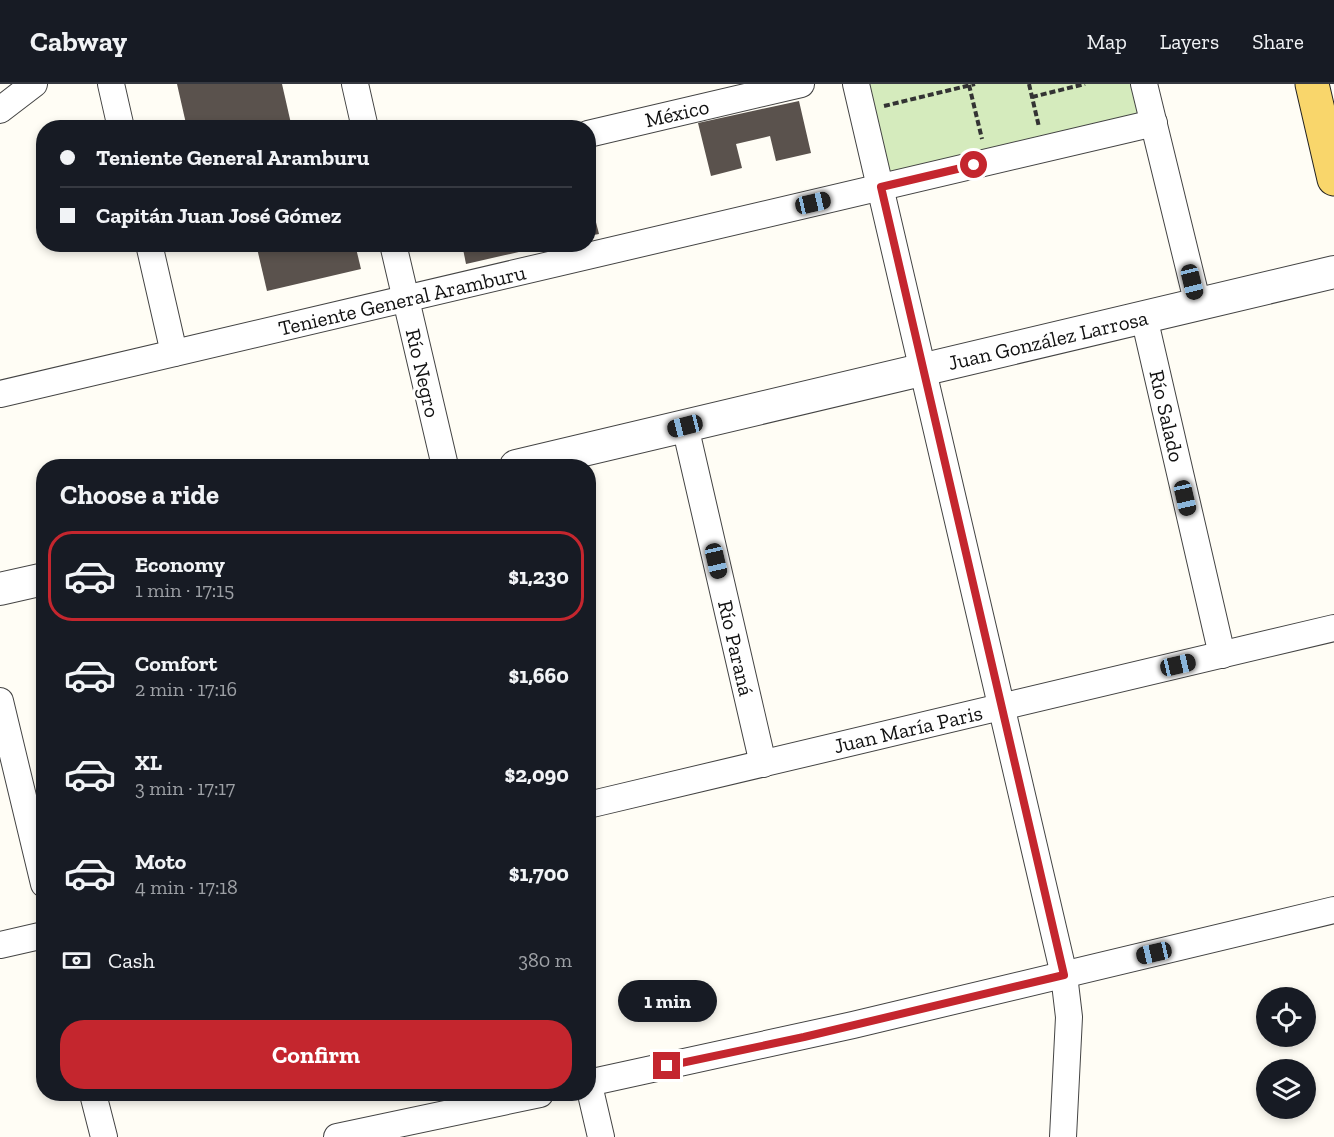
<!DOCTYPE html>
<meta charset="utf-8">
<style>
:root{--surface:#171b24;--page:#20242c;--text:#f1f3f6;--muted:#9ea1a6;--line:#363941;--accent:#c4262e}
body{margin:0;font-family:"Zilla Slab",serif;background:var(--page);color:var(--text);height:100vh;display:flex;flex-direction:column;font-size:22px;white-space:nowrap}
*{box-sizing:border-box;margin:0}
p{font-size:20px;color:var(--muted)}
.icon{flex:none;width:33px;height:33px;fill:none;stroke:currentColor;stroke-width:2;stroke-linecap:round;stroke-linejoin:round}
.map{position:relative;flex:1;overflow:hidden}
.details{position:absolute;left:36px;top:375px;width:560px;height:642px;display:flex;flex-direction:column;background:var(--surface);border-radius:24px;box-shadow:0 3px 9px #0003}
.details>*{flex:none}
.banner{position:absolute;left:36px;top:36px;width:560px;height:132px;border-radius:24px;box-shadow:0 3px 9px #0003;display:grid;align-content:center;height:132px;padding:0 24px;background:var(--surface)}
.controls{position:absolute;left:1256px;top:903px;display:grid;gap:12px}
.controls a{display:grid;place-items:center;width:60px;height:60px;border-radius:50%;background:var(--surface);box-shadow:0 3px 9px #0003;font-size:30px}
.end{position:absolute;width:27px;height:27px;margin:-14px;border:8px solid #c4262e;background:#fff;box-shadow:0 0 0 3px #fff}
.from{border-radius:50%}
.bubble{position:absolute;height:42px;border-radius:21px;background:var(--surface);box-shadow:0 3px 9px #0003;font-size:20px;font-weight:700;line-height:42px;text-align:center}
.car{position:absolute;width:18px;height:36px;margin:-18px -9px;border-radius:8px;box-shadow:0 0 4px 2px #0007;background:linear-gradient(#222 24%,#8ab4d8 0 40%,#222 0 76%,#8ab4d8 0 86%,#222 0)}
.banner b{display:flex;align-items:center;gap:21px;height:57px;font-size:22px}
.banner b+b{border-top:2px solid var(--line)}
.banner i{width:15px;height:15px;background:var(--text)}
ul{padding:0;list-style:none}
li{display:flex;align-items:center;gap:18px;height:90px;margin:0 12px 9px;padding:0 12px;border:3px solid transparent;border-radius:24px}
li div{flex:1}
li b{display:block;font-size:22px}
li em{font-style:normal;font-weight:700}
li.active{border-color:var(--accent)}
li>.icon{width:54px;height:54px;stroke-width:1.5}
h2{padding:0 24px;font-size:27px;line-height:72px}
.pay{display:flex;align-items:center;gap:15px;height:66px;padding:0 24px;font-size:22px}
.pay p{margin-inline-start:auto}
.button{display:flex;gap:12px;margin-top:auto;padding:12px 24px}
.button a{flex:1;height:69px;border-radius:24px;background:var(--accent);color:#fff;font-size:24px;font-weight:700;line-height:69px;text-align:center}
header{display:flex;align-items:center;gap:36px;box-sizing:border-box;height:84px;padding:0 30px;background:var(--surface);border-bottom:2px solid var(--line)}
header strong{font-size:28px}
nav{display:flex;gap:33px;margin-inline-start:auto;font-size:21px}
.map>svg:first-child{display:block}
</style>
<header>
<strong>Cabway</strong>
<nav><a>Map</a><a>Layers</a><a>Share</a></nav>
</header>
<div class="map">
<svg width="1334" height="1053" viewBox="0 0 1334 1053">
<rect width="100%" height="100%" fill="#fffdf5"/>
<path fill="#d5ebbd" d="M 868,0 L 1138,0 L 1146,35 L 889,95 Z"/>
<g fill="#5a524d">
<path d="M 177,0 L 282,0 L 292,44 L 187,44 Z"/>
<path d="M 799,17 L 811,69 L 776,77 L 770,52 L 736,60 L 742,84 L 711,92 L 698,39 Z"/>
<path d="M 588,107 L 599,150 L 588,152 Z"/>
<path d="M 256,160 L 355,160 L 361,185 L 267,207 Z"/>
<path d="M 462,160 L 548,160 L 549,161 L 466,180 Z"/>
</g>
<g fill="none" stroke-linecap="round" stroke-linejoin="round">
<g stroke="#444" stroke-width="28">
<g id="minor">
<path d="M 111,0 L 121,44"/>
<path d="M 355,0 L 365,44"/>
<path d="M 856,0 L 1064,891 L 1069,933 L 1063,1053"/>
<path d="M 1144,0 L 1198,221"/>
<path d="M 0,26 L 34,0"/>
<path d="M 588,50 L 801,0"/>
<path d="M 149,160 L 174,269"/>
<path d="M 393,160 L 445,382"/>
<path d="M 1144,233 L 1222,571"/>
<path d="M 0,310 L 1154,39"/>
<path d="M 685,342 L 763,680"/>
<path d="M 0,617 L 44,800"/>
<path d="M 588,721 L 1334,544"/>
<path d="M 0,861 L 44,851"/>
<path d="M 588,997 L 601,1053"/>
<path d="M 588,999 L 853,941 L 1334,826"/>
<path d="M 93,1010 L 104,1053"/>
<path d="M 337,1053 L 540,1010"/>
</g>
</g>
<g stroke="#444" stroke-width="34">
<g id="tertiary">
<path d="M 516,382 L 1334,188"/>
<path d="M 0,505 L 44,495"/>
</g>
</g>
<g stroke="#222" stroke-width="35">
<path id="primary" d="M 1312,0 L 1334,95"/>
</g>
<g stroke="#333" stroke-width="4" stroke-dasharray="6 3" stroke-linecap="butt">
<path d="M 1029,0 L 1039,43"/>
<path d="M 969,1 L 982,55"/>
<path d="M 1032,13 L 1085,0"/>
<path d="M 884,22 L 975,0"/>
</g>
<use href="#minor" stroke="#fff" stroke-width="26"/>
<use href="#tertiary" stroke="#fff" stroke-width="32"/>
<use href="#primary" stroke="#f9d66b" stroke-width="33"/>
</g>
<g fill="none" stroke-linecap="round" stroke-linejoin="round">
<path stroke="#c4262e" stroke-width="8" d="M 667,982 L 804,953 L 1064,891 L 881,103 L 974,81"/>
</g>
<g text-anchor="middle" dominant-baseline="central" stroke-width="6" stroke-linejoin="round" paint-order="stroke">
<g font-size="21" fill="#111" stroke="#fff">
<text transform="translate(677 29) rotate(-13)">México</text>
<text transform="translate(402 216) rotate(-13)">Teniente General Aramburu</text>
<text transform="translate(1048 256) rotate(-13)">Juan González Larrosa</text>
<text transform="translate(423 289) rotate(77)">Río Negro</text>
<text transform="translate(1167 332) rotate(77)">Río Salado</text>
<text transform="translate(736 564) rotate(77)">Río Paraná</text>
<text transform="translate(908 645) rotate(-13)">Juan María Paris</text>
</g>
</g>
</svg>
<div class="controls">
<a><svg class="icon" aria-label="locate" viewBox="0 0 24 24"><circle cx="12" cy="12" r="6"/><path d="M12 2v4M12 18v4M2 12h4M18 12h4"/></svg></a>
<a><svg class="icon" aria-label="layers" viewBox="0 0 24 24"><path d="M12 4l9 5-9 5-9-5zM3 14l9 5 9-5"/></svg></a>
</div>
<i class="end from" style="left:974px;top:81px"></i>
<i class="end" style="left:667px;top:982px"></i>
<div class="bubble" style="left:618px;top:896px;width:99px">1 min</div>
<i class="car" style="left:813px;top:119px;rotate:77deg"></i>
<i class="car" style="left:1192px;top:198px;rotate:166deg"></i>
<i class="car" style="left:685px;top:342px;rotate:256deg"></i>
<i class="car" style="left:1185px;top:414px;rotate:167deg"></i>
<i class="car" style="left:716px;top:477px;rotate:167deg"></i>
<i class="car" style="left:1178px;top:581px;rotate:77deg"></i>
<i class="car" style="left:1154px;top:869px;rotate:257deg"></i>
<div class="banner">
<b><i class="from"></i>Teniente General Aramburu</b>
<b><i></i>Capitán Juan José Gómez</b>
</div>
<section class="details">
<h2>Choose a ride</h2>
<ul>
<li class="active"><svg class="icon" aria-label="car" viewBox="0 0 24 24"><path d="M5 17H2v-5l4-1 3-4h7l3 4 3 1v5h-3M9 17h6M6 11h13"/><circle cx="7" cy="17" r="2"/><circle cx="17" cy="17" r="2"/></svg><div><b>Economy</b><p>1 min · 17:15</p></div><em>$1,230</em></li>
<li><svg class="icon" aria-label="car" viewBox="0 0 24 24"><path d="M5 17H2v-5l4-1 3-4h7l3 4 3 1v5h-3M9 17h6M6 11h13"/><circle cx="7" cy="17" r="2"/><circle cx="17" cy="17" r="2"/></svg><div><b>Comfort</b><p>2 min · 17:16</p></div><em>$1,660</em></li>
<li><svg class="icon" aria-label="car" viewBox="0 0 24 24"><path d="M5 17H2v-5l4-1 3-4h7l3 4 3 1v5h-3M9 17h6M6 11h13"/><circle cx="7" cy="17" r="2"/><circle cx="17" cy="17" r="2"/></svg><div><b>XL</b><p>3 min · 17:17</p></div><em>$2,090</em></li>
<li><svg class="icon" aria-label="car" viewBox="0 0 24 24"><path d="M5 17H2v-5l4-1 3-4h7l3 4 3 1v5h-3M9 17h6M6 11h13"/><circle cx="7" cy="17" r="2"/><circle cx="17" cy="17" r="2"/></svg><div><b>Moto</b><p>4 min · 17:18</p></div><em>$1,700</em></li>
</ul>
<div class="pay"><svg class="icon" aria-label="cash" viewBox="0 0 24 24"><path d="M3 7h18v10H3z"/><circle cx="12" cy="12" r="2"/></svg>Cash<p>380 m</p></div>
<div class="button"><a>Confirm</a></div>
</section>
</div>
